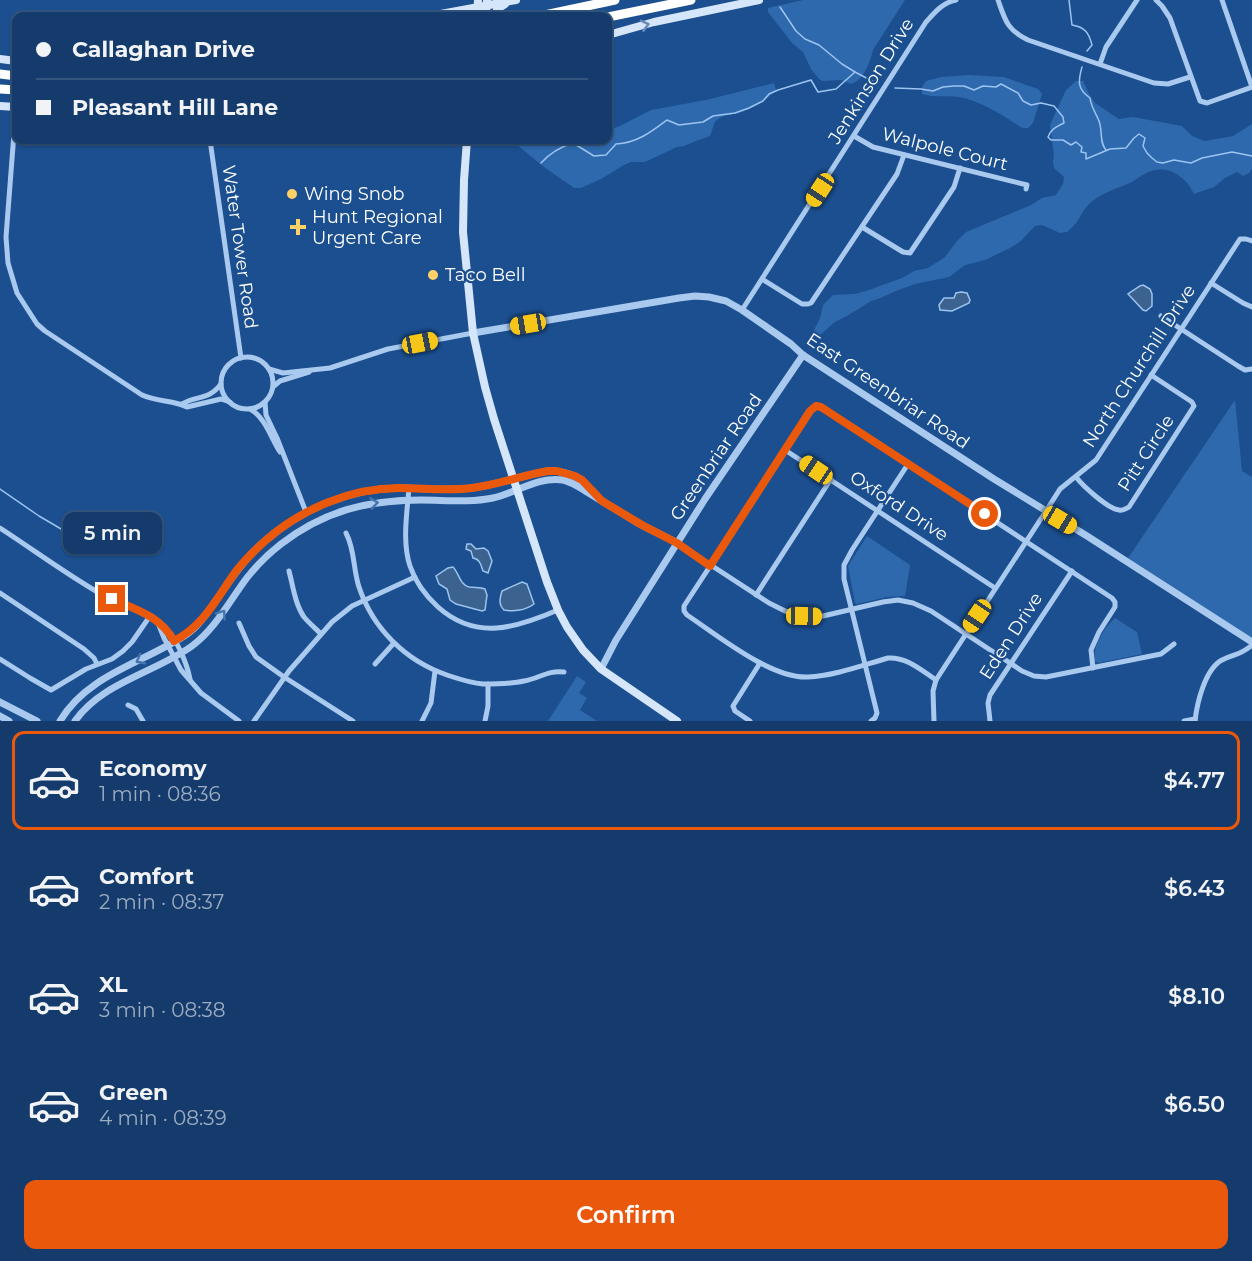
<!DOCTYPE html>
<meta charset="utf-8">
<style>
:root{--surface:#143b6b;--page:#214673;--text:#f1f3f6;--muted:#9dadc1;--line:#33557e;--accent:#ea580c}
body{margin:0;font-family:Montserrat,sans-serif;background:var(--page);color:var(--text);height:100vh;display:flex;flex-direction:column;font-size:22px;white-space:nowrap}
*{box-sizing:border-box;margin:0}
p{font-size:20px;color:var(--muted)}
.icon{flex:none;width:33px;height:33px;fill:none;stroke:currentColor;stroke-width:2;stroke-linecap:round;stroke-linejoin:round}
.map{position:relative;height:721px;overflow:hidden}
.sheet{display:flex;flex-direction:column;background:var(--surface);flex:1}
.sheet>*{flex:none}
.top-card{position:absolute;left:12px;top:12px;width:600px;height:132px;border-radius:12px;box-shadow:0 2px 4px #0004,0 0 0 2px var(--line);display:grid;align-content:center;height:132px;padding:0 24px;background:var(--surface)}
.end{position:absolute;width:27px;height:27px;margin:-14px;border:8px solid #ea580c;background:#fff;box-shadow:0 0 0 3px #fff}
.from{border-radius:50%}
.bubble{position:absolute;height:42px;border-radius:12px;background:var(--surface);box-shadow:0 2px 4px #0004,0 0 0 2px var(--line);font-size:20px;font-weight:600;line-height:42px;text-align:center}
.car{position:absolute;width:18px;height:36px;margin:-18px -9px;border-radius:8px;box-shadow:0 0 4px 2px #0007;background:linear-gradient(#f5c518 24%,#345 0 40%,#f5c518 0 76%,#345 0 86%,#f5c518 0)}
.top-card b{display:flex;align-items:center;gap:21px;height:57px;font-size:22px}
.top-card b+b{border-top:2px solid var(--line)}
.top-card i{width:15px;height:15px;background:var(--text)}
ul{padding:10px 0 0;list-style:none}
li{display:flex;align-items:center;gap:18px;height:99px;margin:0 12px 9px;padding:0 12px;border:3px solid transparent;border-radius:12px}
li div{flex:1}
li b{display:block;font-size:22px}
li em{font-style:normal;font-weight:600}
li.on{border-color:var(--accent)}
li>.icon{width:54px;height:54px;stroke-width:1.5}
.button{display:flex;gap:12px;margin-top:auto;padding:12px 24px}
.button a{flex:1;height:69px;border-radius:12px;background:var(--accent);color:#fff;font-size:24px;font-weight:600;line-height:69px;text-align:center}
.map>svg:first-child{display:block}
</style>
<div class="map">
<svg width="1252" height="721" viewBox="0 0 1252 721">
<rect width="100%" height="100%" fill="#1b4f8f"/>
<g fill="#2e69ad">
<path d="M 803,0 L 905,0 L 873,50 C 870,62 864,80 851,84 L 841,80 L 823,81 L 820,80 L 811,69 L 803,52 L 792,43 L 768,12 L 768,8 Z"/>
<path d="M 969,75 L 1004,77 L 1038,89 L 1042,94 L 1033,123 L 1028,128 L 1022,128 C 1004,116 981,101 959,97 C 947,95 934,98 922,94 L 922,87 L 926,81 L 941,77 Z"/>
<path d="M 1076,81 L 1083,81 L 1089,94 L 1095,103 L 1119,119 L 1133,117 L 1182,126 L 1192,136 L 1205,141 L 1233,136 L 1252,124 L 1252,169 L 1249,173 L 1243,176 L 1237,172 L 1225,178 L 1214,187 L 1194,194 C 1186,176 1167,164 1148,172 C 1142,175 1137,179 1132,182 C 1117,189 1103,192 1090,203 C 1084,209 1081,215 1077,222 C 1074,226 1070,229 1067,232 L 1060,233 L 1042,225 L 1035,226 L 1030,231 L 1021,241 L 1010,248 L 985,260 L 965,265 L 949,277 L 915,284 L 896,291 L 878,299 L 871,301 L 847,316 L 835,322 L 820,335 L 813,336 L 814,330 L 820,318 L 823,305 L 833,295 L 855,294 L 869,290 L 902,278 L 914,271 L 928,268 L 945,257 L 957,241 L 966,232 L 1031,205 L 1042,198 L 1056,195 L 1063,184 L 1064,177 L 1054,168 L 1053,162 L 1054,155 L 1050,125 L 1066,90 Z"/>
<path d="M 774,83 L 776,90 C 767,100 755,107 742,112 C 734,115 721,114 715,122 C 713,126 712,132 710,136 L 696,141 L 684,146 L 677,147 L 645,162 L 631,162 L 624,165 L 601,179 L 581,188 L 574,188 L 544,167 L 511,140 L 608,140 L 608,130 L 620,126 L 651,110 L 706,100 Z"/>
<path d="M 1235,400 L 1242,471 L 1252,477 L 1252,638 L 1128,558 Z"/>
<path d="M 867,536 L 910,565 L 905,596 L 887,597 L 857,604 L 855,603 L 848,566 Z"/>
<path d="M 1115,618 L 1137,632 L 1142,654 L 1098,663 L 1095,661 C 1092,646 1104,628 1115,618 Z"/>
<path d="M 577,676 L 586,682 L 579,693 L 587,698 L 580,710 L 597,721 L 548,721 Z"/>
</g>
<g fill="#3c6290" stroke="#9cc4f0" stroke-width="1.5">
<path d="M 1143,285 L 1150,289 L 1152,294 L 1152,306 L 1146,311 L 1143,310 L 1128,294 L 1140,286 Z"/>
<path d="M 961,292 L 967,293 L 970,300 L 969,303 L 952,311 L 940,310 L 939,305 L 944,298 L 954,298 L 956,293 Z"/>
<path d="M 467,544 L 471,544 L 476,549 L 484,548 L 488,551 L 492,561 L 488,573 L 483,571 C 481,565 480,559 473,558 L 471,551 L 466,549 Z"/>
<path d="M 453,567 C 459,573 460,585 469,587 C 475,588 480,587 485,589 L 487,595 L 485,610 L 482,611 L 456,604 L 450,600 L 447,589 L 439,584 L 436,576 L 448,568 Z"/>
<path d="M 522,582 L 527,584 L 534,604 C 526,610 514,612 504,610 C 498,604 500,598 502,591 Z"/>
</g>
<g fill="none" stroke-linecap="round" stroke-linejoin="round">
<g stroke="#9cc4f0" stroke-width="1.5">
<path d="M 1069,0 L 1072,25 C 1085,27 1089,33 1092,45 L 1087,51"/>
<path d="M 780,7 L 796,31 L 805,39 L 819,45 L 842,64 L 855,72"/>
<path d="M 1082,67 C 1078,81 1077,89 1090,98 C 1091,107 1096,113 1099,121 C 1103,132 1099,142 1106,150"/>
<path d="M 895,88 L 921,89 L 933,91 L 943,87 L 954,86 L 964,86 L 974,90 L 983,86 L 996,87 L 1001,84 L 1018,93 L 1023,101 L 1031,105 L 1041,103 L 1054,106 L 1063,117 L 1064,123 C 1056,127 1051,129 1048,137 L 1051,140 L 1063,140 L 1071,145 L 1076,142 L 1082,147 L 1081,152 L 1086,153 L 1086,159 L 1110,149 L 1126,148 L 1134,138 L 1139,134 L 1145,138 L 1143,146 L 1147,153 L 1152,158 L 1157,162 L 1163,163 L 1174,160 L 1191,163 L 1202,158 L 1232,152 L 1252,156"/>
<path d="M 541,163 C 550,153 560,147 573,143 L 594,156 L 606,155 L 616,144 C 637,143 651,132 667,120 L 679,125 L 703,122 L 713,116 L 735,113 L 749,108 L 763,101 L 769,94 L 778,90 L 811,80 L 818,92 L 836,89 L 855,72 L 874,82"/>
<path d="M 0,489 L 39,516 L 85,543"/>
</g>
<g stroke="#a9c9ee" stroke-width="5">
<path d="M 998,0 C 1005,20 1007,30 1028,40 L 1154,83 L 1168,84 L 1190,77"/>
<path d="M 1156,0 L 1162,6 L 1170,18 L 1200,101 L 1207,103 L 1252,87"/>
<path d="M 1222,0 L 1252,87"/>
<path d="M 1100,64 L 1106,47 L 1137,0"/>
<path d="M 16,107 L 6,237 L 8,263 L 17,293 L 37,324 L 45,331 L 142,395 C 157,402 174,400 187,407 L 221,399 L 230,402"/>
<path d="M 854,136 L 873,147 L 1027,185 L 1026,189"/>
<path d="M 210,140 L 241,358"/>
<path d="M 862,227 L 903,252 L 910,253 L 954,187 L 960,168"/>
<path d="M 762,279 L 802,304 L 808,304 L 811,303 L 897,174 L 904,155"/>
<path d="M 1211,283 L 1243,303 L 1252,307"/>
<path d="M 742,310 L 926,22 C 935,12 942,3 956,0"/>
<path d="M 1161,316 L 1238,366 L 1245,370 L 1252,369"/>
<circle cx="247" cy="383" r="26"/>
<path d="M 269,369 L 283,373 L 330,368 L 388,349 L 473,333"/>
<path d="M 274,386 L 280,381 L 309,372"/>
<path d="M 265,402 L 266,415 L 277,438 L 306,512"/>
<path d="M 182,404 C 197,395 208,401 221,384"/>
<path d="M 250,409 C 265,417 271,438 280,452"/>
<path d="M 785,450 L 995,588"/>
<path d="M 1076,477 C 1083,486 1108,509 1119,510 C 1124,511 1125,509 1129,507 L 1194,406 L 1192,402 L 1151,375"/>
<path d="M 409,488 C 407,513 402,542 410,566 C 415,581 426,596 438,607 C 476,641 516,628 558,610"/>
<path d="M 0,528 C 34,550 66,574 101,594 C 123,606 148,611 166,629 C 177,639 187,664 190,679"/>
<path d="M 346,533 C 355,550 353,569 359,587 C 373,629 406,661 447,675 C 459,679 470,683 483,684 C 497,684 511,684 524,681 C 540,678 548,670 564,672"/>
<path d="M 677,543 L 769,603 L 785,611 L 804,616 L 823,616 L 883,602 L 898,600 L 913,603 L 931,611 L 1022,671 L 1034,676 L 1046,677 L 1161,654 L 1174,644"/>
<path d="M 289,571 C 293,586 295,604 304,617 C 309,623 315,628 321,634"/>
<path d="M 0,593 L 84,649 L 94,658 L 97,664"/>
<path d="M 756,595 L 831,479"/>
<path d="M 158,623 L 164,638 L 181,670 L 201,693 L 239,721"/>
<path d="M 239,623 L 249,646 L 256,657 L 284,677 L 353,721"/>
<path d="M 0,659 L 30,678 L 51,690 L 86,669 L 112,659 L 123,651 L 132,642 L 150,616"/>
<path d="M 375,664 L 394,643"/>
<path d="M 936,680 C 921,670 907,657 888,658 C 863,665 834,676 808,677 C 771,679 717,635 687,615 L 684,611 L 684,606 L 814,407 L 819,406 L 823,408 L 1112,598 L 1115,602 L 1115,607 L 1099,632 L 1091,650 L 1093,668"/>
<path d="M 128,705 L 136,709 L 143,721"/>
<path d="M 254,721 L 289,671 L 332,622 L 352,606 L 415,577"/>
<path d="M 422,721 L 431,703 L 435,671"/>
<path d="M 485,721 L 488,706 L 488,684"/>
<path d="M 750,721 L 735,711 L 733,706 L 760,663"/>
<path d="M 871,721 L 875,718 L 877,713 L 844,579 L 844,565 L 852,550 L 908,464"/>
<path d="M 934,721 L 933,691 L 936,680 L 1046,511 L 1060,489 L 1096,460 L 1240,239 L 1246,239 L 1252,241"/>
<path d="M 990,721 L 988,703 L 990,695 L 1072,571"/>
<path d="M 1184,721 L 1195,719"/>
<path d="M 1195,721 C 1197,703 1205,669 1222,660 C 1234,654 1241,655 1252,645"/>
</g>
<g stroke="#a9c9ee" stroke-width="7">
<path d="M 473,333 L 679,298 L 695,296 L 709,297 L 726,301 L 742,310 L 791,344 L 803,355 L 994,479 L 1087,536 L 1252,642"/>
<path d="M 601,669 L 616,640 L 705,499 L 803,355"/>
<path d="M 0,702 L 37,721"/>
<path d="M 0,716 L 9,721"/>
<path d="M 60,721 C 88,674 144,663 187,634 C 200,625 209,610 219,596 C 233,576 247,556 266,540 C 302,509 351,488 399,488 C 423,488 448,491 472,488 C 498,485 523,475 548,471 C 573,471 580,478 596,495"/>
<path d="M 75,721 C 101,683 156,672 192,646 C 215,629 229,602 246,579 C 256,566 268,554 281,544 C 324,511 367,500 421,500 C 445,500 469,503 493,498 C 516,493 538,476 563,480 C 572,482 579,487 587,492 C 602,501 618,511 633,520 C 647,529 663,535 677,543"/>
</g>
<g stroke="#d6e6fa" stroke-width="8">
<path d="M 430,16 L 516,0"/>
<path d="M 477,16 L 478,0"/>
<path d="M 486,16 L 487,0"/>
<path d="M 496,16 L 497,9 L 505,4"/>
<path d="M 608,35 L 654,22 L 759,0"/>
<path d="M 0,59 L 16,61"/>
<path d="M 0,106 L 16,107"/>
<path d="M 467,140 L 464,180 L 463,232 L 473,333 L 485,387 L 494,419 L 547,582 L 558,610 L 567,627 L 583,650 L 601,669 L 677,721"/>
</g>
<g stroke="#fff" stroke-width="9">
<path d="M 540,16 L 615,0"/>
<path d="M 608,17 L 691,0"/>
<path d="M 0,74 L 16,76"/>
<path d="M 0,89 L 16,90"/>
</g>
</g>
<defs><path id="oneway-chevron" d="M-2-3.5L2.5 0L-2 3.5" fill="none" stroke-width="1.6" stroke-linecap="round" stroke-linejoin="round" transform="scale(1.5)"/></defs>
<use stroke="#668bba" href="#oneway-chevron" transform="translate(645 25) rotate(-15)"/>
<g stroke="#4674ac">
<use href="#oneway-chevron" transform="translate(374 503) rotate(-8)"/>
<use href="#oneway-chevron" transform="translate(222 614) rotate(-55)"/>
<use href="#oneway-chevron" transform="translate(140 660) rotate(152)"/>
</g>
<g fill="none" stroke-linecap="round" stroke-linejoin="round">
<path stroke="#ea580c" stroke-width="8" d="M 112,599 C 137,610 160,616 174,641 C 205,625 217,597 237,570 C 245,560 255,550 265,541 C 301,509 351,488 399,488 C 423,488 448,491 472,488 C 498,485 523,475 548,471 L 557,471 L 575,476 L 582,480 L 602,501 L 642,525 L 677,543 L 710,566 L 810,411 L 816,406 L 821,407 L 985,514"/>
</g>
<g fill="#ffd166" stroke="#1b4f8f" stroke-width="2">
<circle cx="292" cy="194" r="6"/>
<path d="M295 218h6v6h6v6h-6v6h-6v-6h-6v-6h6z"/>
<circle cx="433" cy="275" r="6"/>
</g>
<g text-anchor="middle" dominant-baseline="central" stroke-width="4.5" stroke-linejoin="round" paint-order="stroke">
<g font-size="18" fill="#fff" stroke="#1b4f8f">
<text transform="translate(871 81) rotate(-58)">Jenkinson Drive</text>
<text transform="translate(945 149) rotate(14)">Walpole Court</text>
<text transform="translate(240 247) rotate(82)">Water Tower Road</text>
<text transform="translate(1139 366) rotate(-57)">North Churchill Drive</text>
<text transform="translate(888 391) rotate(34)">East Greenbriar Road</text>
<text transform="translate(1146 453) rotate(-57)">Pitt Circle</text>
<text transform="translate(716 457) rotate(-56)">Greenbriar Road</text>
<text transform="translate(899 506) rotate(33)">Oxford Drive</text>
<text transform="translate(1011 636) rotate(-57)">Eden Drive</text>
</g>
<g font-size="18" fill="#fff" stroke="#1b4f8f" text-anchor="start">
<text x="304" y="194">Wing Snob</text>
<text x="312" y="217">Hunt Regional<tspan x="312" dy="21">Urgent Care</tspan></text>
<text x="445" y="275">Taco Bell</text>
</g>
</g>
</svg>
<i class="end from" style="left:985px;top:514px"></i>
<i class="end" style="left:112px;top:599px"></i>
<div class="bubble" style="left:63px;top:512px;width:99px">5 min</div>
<i class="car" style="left:820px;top:190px;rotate:213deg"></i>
<i class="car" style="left:528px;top:324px;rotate:260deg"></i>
<i class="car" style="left:420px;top:343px;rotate:79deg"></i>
<i class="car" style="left:816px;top:470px;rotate:304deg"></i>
<i class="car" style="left:1060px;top:520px;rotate:121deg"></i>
<i class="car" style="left:804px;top:616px;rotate:91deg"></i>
<i class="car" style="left:977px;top:616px;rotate:214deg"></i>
<div class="top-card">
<b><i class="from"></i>Callaghan Drive</b>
<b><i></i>Pleasant Hill Lane</b>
</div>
</div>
<section class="sheet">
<ul>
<li class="on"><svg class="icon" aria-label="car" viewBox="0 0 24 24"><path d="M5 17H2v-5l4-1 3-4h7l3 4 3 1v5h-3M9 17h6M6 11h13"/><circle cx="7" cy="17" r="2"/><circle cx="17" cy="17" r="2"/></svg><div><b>Economy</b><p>1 min · 08:36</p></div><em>$4.77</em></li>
<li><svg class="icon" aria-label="car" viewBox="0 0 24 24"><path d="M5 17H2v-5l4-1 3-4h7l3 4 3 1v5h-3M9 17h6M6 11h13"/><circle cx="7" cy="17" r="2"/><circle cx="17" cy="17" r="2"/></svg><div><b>Comfort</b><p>2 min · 08:37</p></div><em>$6.43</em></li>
<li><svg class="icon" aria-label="car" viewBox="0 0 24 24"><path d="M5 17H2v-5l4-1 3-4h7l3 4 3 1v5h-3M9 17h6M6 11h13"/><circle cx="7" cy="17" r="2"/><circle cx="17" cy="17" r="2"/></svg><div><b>XL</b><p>3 min · 08:38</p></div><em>$8.10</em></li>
<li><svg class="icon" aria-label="car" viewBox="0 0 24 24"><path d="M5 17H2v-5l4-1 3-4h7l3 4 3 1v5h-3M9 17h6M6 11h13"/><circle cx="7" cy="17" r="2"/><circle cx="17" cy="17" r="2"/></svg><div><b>Green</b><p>4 min · 08:39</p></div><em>$6.50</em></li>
</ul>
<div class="button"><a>Confirm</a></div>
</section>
